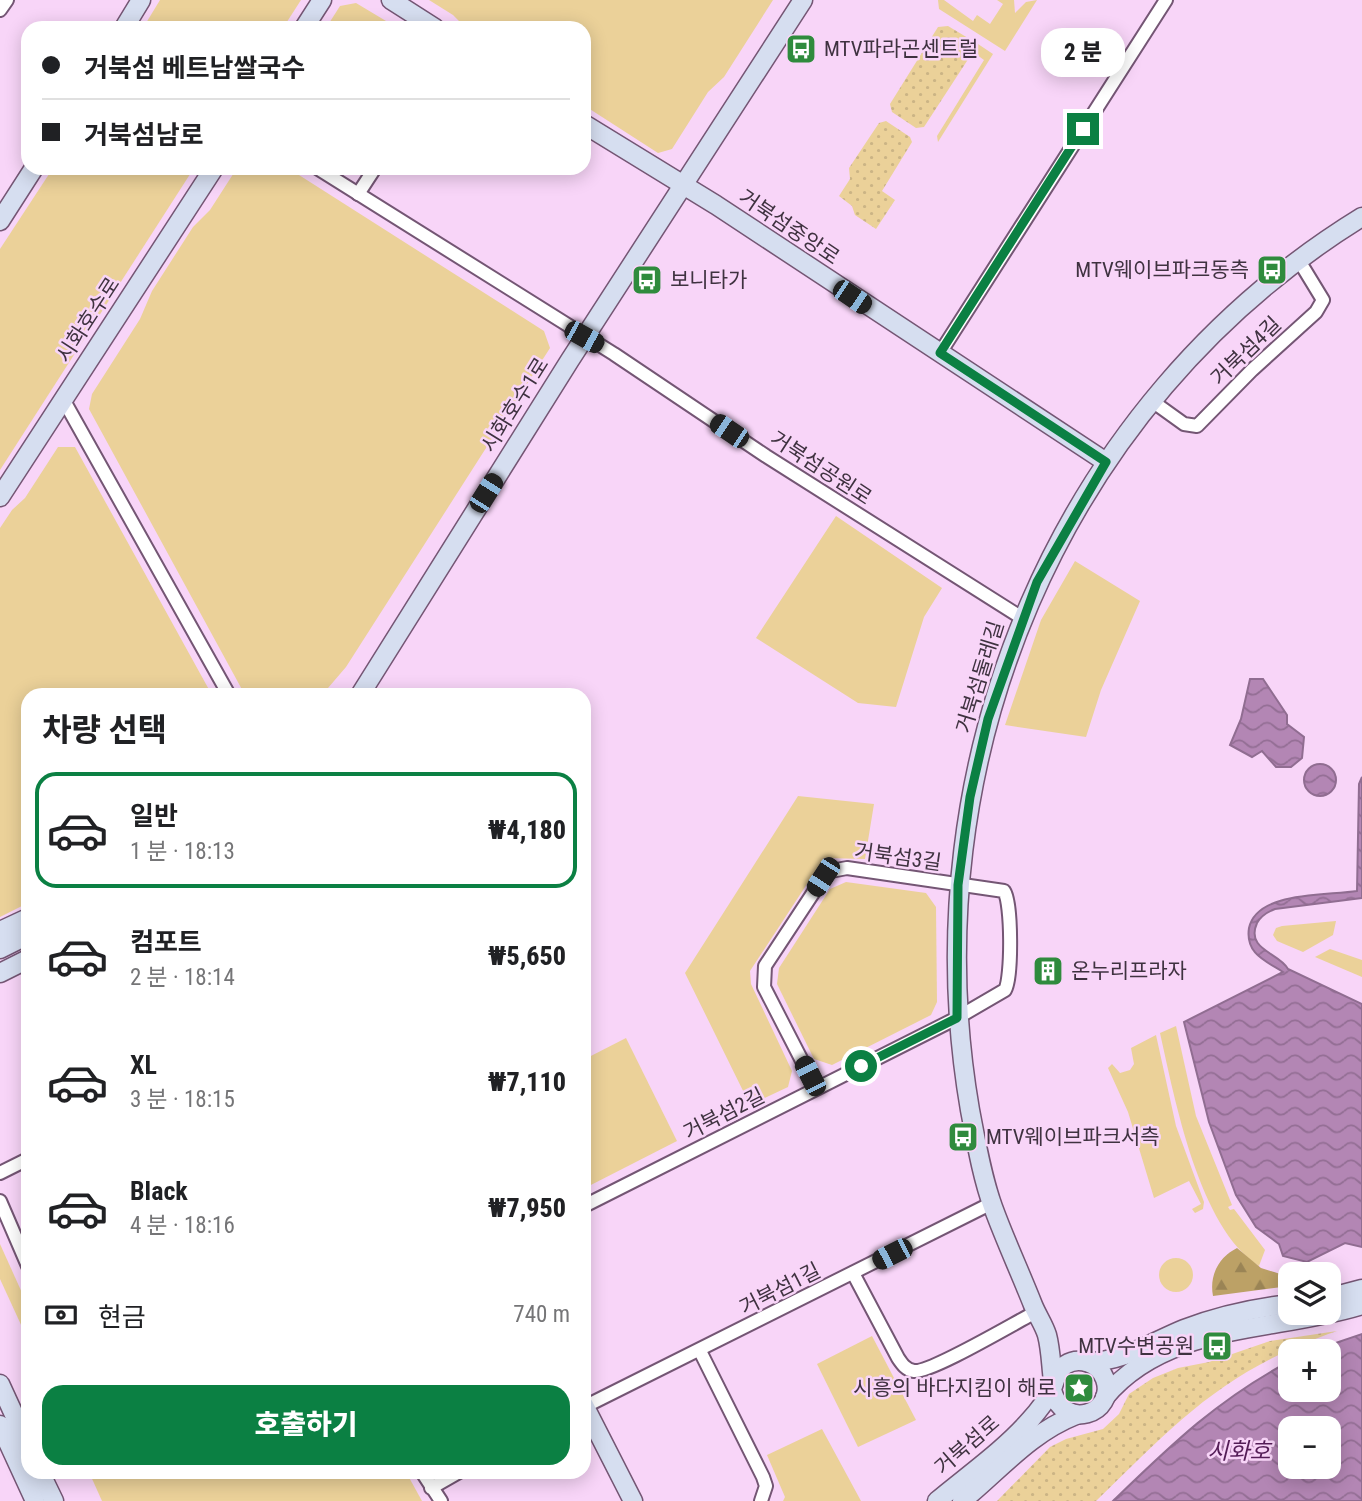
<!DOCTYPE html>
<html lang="ko">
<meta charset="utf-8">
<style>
:root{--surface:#fff;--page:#f6f6f6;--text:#202124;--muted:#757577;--line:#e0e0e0;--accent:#0b8043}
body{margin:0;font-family:"Roboto Condensed","Noto Sans KR",sans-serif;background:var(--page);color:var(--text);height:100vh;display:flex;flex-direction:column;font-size:26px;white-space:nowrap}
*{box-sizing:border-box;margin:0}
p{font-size:23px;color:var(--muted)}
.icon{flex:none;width:38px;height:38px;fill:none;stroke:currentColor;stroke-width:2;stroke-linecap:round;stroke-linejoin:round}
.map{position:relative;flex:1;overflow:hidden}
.sheet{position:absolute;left:21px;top:688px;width:570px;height:791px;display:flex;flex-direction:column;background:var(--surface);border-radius:21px;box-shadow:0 4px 18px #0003}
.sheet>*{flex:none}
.hud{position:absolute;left:21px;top:21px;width:570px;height:154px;border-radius:21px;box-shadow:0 4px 18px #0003;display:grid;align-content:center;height:154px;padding:0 21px;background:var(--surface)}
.controls{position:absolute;left:1278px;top:1262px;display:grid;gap:14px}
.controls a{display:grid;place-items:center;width:63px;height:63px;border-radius:14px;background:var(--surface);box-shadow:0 4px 18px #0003;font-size:35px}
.end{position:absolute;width:32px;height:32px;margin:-16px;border:9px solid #0b8043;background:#fff;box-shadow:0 0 0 4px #fff}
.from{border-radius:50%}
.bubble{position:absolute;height:49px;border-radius:21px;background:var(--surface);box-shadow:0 4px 18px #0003;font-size:23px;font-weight:800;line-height:49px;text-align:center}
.car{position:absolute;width:21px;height:42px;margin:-21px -10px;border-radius:9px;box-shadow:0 0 5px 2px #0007;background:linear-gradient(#222 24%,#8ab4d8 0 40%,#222 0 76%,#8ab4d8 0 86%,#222 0)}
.hud b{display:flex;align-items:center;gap:24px;height:66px;font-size:26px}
.hud b+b{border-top:2px solid var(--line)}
.hud i{width:18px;height:18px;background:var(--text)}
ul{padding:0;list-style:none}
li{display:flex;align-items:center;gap:21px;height:116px;margin:0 14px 10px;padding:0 7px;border:4px solid transparent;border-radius:21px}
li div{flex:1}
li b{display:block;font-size:26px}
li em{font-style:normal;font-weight:800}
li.selected{border-color:var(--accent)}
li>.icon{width:63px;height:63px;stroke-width:1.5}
h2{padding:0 21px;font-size:32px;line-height:84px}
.pay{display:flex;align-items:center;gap:18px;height:77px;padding:0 21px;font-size:26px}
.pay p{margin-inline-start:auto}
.action{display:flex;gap:14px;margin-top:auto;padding:14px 21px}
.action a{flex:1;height:80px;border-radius:21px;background:var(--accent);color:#fff;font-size:28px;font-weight:800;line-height:80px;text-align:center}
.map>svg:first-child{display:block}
</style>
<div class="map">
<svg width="1362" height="1501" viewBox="0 0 1362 1501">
<defs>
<pattern id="forest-firs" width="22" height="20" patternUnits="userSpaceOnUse" patternTransform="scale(1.75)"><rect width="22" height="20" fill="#bca166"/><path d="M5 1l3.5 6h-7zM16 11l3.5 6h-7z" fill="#9a8455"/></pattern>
<pattern id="park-dots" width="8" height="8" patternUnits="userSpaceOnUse" patternTransform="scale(1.75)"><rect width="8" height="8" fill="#ebd199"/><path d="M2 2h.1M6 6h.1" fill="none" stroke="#cbb485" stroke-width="1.8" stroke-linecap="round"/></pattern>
<pattern id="water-waves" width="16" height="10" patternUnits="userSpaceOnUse" patternTransform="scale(1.75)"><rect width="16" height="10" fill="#b386b4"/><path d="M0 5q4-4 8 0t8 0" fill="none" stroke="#936e94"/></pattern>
</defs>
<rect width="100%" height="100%" fill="#f8d5f8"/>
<g fill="#ebd199">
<path d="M 160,0 L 301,0 L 283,28 L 143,28 Z"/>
<path d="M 429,0 L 773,0 L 724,77 L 708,92 L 672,149 L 658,153 L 585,106 L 584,28 L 466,28 L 453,15 Z"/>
<path d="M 938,0 L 944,0 L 973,21 L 977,15 L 990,24 L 1003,4 L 997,0 L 1014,0 L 1015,13 L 1026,2 L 1037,0 L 1005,51 L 939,9 Z"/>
<path d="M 356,3 L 391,24 L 389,28 L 326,28 L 340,6 Z"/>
<path d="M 978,44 L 993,54 L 938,142 L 937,136 L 984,60 L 973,52 Z"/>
<path d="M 53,168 L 194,168 L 0,470 L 0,249 Z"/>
<path d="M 237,168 L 288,168 L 544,331 L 550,348 L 346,667 L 322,695 L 245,695 L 89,409 L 92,394 L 140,319 L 152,291 L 193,227 L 210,210 Z"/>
<path d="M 58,447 L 75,447 L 212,695 L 28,695 L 28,903 L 0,917 L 0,528 L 12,510 L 25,498 Z"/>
<path d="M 836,516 L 942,588 L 924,617 L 896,707 L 858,703 L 756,638 Z"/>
<path d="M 1075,561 L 1140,601 L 1101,690 L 1086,737 L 1005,725 L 1041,620 Z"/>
<path d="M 798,796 L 874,804 L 865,859 L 824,858 L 750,971 L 751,984 L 792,1071 L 788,1087 L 750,1105 L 685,973 Z"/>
<path d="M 846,882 L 926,893 L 936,907 L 937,1002 L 931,1015 L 832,1065 L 814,1059 L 777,984 L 779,968 L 830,889 Z"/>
<path d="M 1336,921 L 1333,935 L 1303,952 L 1277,941 L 1273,935 L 1276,928 L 1282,926 Z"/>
<path d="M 1330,949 L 1362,960 L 1362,977 L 1315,957 Z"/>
<path d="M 1176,1026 L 1196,1116 L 1232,1205 L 1228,1207 L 1230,1210 L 1234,1209 L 1265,1250 L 1259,1266 C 1199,1228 1175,1100 1160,1033 Z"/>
<path d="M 1156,1035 L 1176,1126 L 1204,1202 L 1203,1209 L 1195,1213 L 1192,1209 L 1201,1204 L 1189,1181 L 1154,1198 L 1128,1112 L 1108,1068 L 1112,1064 L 1120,1073 L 1130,1070 L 1134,1064 L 1131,1048 Z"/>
<path d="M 626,1038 L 677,1141 L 585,1188 L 585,1059 Z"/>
<path d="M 0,1244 L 28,1306 L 28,1340 L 0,1279 Z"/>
<circle cx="1176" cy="1275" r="17"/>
<path d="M 872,1336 L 916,1420 L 858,1447 L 817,1364 Z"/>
<path d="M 822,1429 L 861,1501 L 783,1501 L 785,1497 L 767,1455 Z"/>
<path d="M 89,1472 L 406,1472 L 422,1501 L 102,1501 Z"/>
</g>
<path fill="url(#forest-firs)" d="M 1237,1248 L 1261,1268 L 1290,1277 L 1290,1286 L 1213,1296 C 1209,1275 1219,1257 1237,1248 Z"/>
<g fill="url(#park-dots)">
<path d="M 948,26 L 978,44 L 924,127 L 916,128 L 892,112 L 890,104 L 938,27 Z"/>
<path d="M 886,121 L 910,137 L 912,142 L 882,191 L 895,200 L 876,229 L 855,215 L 852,206 L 839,196 L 850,179 L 849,168 L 879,123 Z"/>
<path d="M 1337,1331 C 1224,1370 1179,1420 1096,1501 L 997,1501 L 1050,1447 L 1066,1439 L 1103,1429 L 1119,1414 L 1129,1394 L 1153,1378 L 1178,1368 L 1209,1362 L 1270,1341 Z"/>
</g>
<g fill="url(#water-waves)" stroke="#906d91" stroke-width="2" fill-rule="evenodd">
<path d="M 1250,679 L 1263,679 L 1287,715 L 1287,724 L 1304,737 L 1302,758 L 1291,767 L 1276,767 L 1262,751 L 1252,757 L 1230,745 L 1241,719 Z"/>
<circle cx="1320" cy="780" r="16"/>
<path d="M 1362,777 L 1362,898 L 1275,909 C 1267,912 1261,916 1257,923 C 1245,950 1280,953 1288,969 L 1362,1004 L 1362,1247 L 1345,1243 L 1307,1262 L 1283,1256 L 1279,1244 L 1256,1227 L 1236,1195 L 1209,1122 L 1184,1022 L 1283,972 C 1266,961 1245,954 1249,928 C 1257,891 1326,896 1357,891 L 1359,784 Z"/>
<path d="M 1362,1334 L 1362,1501 L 1113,1501 C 1172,1444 1217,1400 1290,1361 L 1290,1390 L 1328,1390 L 1328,1351 L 1312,1351 ZM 1328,1428 L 1328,1466 L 1290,1466 L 1290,1428 Z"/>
</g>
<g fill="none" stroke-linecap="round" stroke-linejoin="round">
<g stroke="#745674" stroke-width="16">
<g id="street">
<path d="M 0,10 L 7,0"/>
<path d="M 317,168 L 614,354 L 766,456 L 1022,618"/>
<path d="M 358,194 L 375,168"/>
<path d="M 940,353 L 1166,0"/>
<path d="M 63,399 L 229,695"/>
<path d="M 1152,401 L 1184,424 L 1197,426 L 1252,370 L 1316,312 L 1323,300 L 1298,259"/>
<path d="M 0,1173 L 28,1159"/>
<path d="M 0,1201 L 28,1266"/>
<path d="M 584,1206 L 957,1018 L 1005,990 C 1012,978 1012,903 1004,891 L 847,868 L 831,871 L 823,878 L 765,966 L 764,987 L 816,1088"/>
<path d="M 853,1273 L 898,1358 C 902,1364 906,1370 914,1371 C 931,1373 1016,1322 1036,1312"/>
<path d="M 700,1351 L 763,1477 L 766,1486 L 761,1501"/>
<path d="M 584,1407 L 992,1203"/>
<path d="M 422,1472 L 441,1501"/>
<path d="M 431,1488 L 459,1472"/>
</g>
</g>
<g stroke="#745674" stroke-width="21">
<g id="secondary">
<path d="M 391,0 L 435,28"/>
<path d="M 124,28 L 141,0"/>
<path d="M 304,28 L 322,0"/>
<path d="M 584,124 L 716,205 L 1106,462"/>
<path d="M 0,221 L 34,168"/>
<path d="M 0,497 L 214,168"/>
<path d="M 360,695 L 570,360 L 803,0"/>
<path d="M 0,931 L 28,918"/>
<path d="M 0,949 L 28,935"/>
<path d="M 0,973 L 28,959"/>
<path d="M 1328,1298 L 1362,1289"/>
<path d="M 1087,1362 C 1123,1362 1152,1342 1184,1329 C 1218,1316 1254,1308 1290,1304"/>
<path d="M 1053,1381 C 1051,1366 1051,1350 1047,1335 C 1044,1325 1037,1315 1033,1305 C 1020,1272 1005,1240 993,1207 C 982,1177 976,1141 970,1110 C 910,763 1059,403 1362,217"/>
<path d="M 0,1384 L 28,1445"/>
<path d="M 1105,1397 C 1167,1322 1277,1332 1362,1305"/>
<path d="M 584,1405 L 633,1501"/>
<path d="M 0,1425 L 35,1501"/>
<path d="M 40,1472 L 54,1501"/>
<path d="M 937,1501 C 968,1475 1004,1450 1031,1419 C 1038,1411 1045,1402 1050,1393 C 1056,1383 1054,1373 1065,1365 C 1079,1356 1099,1363 1105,1379 C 1117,1414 1063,1432 1052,1390"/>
<path d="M 962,1501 C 1000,1470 1030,1433 1076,1415"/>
</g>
</g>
<use href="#street" stroke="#fff" stroke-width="12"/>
<use href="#secondary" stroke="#d6def0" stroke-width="18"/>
</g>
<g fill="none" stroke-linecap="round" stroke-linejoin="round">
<path stroke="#0b8043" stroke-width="9" d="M 861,1066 L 957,1018 L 958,885 L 970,797 L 988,719 L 1037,582 L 1106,462 L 940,353 L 1083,129"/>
</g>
<defs>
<g id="bus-square" transform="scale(1.575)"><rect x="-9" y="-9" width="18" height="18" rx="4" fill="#2f8b3d" stroke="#f8d5f8"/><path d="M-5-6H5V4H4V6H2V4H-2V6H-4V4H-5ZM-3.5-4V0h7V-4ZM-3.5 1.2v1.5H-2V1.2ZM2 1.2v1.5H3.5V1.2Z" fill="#fff"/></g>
<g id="building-square" transform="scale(1.575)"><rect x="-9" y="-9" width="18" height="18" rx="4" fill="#2f8b3d" stroke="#f8d5f8"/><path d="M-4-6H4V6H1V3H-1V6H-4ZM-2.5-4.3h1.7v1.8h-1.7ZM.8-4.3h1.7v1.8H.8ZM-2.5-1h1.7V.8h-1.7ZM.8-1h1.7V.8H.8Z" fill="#fff"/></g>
<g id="sight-square" transform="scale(1.575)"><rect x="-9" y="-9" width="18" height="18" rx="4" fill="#2f8b3d" stroke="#f8d5f8"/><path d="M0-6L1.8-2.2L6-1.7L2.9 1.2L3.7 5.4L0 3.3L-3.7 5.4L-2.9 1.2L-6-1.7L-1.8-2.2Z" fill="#fff"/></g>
</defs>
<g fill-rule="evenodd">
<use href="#bus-square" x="801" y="49"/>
<use href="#bus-square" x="1272" y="270"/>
<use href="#bus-square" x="647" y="280"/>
<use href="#building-square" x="1048" y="971"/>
<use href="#bus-square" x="963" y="1137"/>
<use href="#bus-square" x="1217" y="1346"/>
<use href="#sight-square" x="1079" y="1388"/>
</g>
<g text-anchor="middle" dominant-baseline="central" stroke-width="5" stroke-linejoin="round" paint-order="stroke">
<g font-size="21" fill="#3f3240" stroke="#f8d5f8" text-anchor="start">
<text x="824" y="49">MTV파라곤센트럴</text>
<text x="1249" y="270" text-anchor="end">MTV웨이브파크동측</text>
<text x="670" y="280">보니타가</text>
<text x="1071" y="971">온누리프라자</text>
<text x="986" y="1137">MTV웨이브파크서측</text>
<text x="1194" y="1346" text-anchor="end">MTV수변공원</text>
<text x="1056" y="1388" text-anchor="end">시흥의 바다지킴이 해로</text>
</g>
<g font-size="21" fill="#3f3240" stroke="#f8d5f8">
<text transform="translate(789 227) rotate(34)">거북섬중앙로</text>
<text transform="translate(88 320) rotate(-57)">시화호수로</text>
<text transform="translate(1246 351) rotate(-44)">거북섬4길</text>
<text transform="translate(515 405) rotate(-58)">시화호수1로</text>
<text transform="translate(821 468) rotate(33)">거북섬공원로</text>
<text transform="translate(980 677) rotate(-73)">거북섬둘레길</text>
<text transform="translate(898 857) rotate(8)">거북섬3길</text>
<text transform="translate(724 1114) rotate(-27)">거북섬2길</text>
<text transform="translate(780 1289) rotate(-27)">거북섬1길</text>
<text transform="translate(967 1445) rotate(-41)">거북섬로</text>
</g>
<g font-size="23" font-style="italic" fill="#541d57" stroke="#f8d5f8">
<text x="1239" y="1451">시화호</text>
</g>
</g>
</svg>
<div class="controls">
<a><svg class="icon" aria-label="layers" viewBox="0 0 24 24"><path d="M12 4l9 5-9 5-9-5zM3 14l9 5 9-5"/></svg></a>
<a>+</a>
<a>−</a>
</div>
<i class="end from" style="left:861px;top:1066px"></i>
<i class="end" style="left:1083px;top:129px"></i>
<div class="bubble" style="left:1041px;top:28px;width:84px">2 분</div>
<i class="car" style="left:852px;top:297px;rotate:124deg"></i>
<i class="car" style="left:584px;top:337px;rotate:119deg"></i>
<i class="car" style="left:729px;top:431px;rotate:304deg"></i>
<i class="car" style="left:486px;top:493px;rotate:32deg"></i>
<i class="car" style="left:823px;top:877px;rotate:213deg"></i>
<i class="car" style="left:810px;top:1076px;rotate:333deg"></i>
<i class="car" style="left:892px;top:1254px;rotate:243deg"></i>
<div class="hud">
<b><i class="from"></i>거북섬 베트남쌀국수</b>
<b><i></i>거북섬남로</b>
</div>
<section class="sheet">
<h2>차량 선택</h2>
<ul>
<li class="selected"><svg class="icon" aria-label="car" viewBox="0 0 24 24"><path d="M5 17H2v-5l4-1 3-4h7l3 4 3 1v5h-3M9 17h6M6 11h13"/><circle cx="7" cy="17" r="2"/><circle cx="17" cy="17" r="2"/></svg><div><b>일반</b><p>1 분 · 18:13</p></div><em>₩4,180</em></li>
<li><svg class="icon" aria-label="car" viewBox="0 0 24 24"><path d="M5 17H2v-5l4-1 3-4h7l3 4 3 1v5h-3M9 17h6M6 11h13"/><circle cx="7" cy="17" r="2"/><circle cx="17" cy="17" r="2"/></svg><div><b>컴포트</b><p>2 분 · 18:14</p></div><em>₩5,650</em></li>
<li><svg class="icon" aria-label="car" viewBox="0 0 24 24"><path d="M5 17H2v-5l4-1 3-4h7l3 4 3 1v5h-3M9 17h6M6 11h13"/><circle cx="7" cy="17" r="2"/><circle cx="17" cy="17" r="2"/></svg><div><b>XL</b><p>3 분 · 18:15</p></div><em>₩7,110</em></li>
<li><svg class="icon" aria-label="car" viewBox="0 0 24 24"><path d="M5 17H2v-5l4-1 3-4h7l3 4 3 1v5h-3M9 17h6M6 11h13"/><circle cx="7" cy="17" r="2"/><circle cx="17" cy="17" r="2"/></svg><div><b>Black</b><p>4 분 · 18:16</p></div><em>₩7,950</em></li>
</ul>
<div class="pay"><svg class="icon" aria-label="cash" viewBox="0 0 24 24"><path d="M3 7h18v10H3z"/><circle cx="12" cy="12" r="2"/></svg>현금<p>740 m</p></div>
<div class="action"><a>호출하기</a></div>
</section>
</div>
